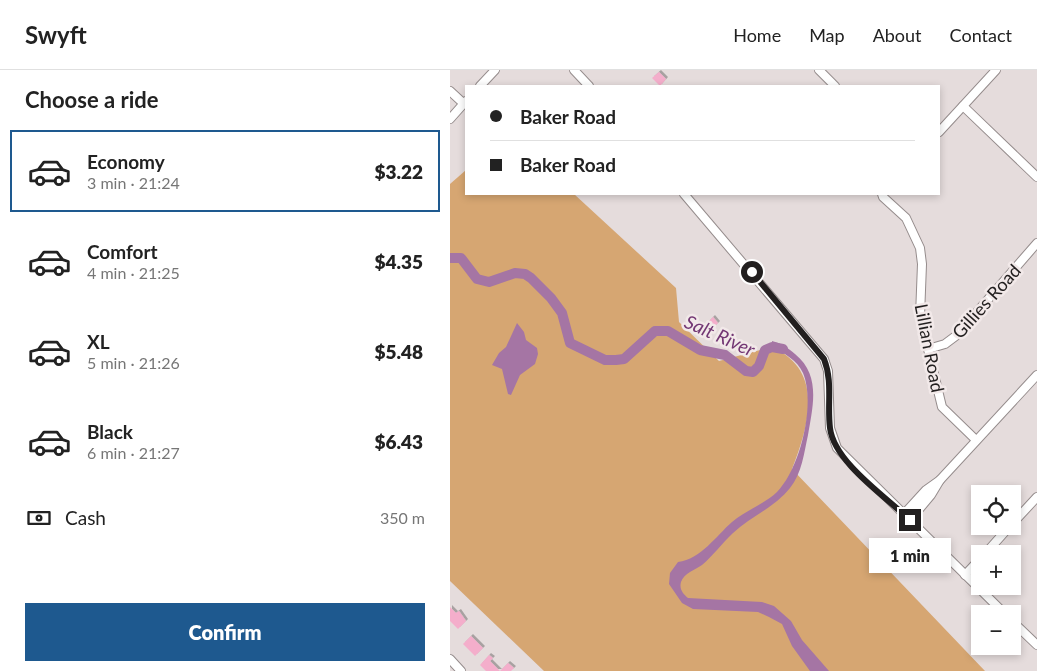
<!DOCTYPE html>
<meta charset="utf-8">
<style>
:root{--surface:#fff;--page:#f6f6f6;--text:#222;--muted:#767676;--line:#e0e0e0;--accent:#1e598f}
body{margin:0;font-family:Lato,sans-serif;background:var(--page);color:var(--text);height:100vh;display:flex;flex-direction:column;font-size:19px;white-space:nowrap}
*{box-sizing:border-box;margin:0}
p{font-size:16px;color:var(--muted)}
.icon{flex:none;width:28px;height:28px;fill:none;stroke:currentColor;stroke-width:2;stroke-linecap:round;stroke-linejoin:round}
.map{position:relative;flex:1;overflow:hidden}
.side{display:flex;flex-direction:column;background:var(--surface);width:450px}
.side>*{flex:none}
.guide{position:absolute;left:15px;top:15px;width:475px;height:110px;border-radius:0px;box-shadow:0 2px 8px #0003;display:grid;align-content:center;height:110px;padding:0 25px;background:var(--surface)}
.fabs{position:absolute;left:521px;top:415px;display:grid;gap:10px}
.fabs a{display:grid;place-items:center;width:50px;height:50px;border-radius:0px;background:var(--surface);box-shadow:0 2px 8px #0003;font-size:25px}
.end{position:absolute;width:22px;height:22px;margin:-11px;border:6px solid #221f1f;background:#fff;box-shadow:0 0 0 2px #fff}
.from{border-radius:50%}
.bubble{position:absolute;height:35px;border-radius:0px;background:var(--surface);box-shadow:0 2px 8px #0003;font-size:16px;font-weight:800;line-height:35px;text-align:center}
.guide b{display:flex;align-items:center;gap:18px;height:48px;font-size:19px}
.guide b+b{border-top:1px solid var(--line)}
.guide i{width:12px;height:12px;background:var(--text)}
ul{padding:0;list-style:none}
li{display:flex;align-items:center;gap:15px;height:82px;margin:0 10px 8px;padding:0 15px;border:2px solid transparent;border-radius:0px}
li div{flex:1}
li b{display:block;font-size:19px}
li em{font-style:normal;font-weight:800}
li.active{border-color:var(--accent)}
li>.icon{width:45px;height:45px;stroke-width:1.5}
h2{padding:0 25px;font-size:22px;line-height:60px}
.pay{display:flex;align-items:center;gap:12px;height:55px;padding:0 25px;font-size:19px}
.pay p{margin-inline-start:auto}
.cta{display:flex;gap:10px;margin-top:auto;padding:10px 25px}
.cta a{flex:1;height:58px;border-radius:0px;background:var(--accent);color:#fff;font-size:20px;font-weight:800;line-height:58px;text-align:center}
header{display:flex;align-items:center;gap:30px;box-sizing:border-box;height:70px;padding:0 25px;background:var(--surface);border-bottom:1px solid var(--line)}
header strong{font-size:24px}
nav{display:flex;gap:28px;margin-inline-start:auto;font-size:18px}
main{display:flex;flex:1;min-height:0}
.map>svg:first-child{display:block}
</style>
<header>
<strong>Swyft</strong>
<nav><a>Home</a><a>Map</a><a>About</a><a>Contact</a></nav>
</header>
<main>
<section class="side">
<h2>Choose a ride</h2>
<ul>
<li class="active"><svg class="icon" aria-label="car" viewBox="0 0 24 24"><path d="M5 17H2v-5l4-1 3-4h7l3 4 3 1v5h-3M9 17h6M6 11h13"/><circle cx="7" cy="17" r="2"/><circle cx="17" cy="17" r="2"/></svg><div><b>Economy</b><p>3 min · 21:24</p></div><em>$3.22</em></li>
<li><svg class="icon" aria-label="car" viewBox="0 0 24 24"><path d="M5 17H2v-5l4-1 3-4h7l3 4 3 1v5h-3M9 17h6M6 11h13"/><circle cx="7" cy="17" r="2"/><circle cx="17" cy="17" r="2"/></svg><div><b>Comfort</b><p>4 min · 21:25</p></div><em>$4.35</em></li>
<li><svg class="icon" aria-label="car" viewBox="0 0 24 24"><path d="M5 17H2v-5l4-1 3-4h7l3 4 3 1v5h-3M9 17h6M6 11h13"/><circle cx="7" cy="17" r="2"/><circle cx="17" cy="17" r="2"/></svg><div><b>XL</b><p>5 min · 21:26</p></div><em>$5.48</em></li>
<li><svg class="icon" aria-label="car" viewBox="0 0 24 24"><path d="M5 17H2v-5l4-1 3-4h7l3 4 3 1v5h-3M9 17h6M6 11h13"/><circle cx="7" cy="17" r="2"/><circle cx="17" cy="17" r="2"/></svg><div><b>Black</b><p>6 min · 21:27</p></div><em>$6.43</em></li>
</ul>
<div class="pay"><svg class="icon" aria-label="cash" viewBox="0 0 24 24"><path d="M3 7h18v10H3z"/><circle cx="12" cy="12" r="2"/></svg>Cash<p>350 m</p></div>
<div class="cta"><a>Confirm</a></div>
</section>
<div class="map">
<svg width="587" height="601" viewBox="0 0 587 601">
<defs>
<filter id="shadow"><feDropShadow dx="2" dy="-2" stdDeviation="0" flood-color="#0004"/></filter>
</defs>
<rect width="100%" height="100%" fill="#e5dcdc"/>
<path fill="#d6a672" d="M 16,100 L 16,124 L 124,124 L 226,218 L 229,252 L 269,291 L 322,277 C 375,301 359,355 342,399 L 535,601 L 94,601 L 0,511 L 0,114 Z"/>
<g fill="#a575a4">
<path d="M 67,253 L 74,262 L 76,270 L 87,278 L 88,284 L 85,294 L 70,305 L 61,325 L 58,324 L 52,299 L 42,295 L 49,283 L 56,277 Z"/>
<path d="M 322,271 C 331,273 338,278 345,284 C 371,305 363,336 358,365 C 354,383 352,403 340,418 C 324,438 301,446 283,463 C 272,473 263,486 252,495 C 245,500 234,503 231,512 C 229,519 233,524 238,528 L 312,532 L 324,536 L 341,551 L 352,570 L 379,601 L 360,601 L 342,576 L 332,554 L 319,547 L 308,542 L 243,539 L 232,533 L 219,514 L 220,503 L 228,492 C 251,489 266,466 282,452 C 296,440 313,435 327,422 C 350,399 366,334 353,303 C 348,291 333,282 322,277 Z"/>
</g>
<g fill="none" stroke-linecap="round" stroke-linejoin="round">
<path stroke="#a575a4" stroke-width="10" d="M 0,188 L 11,188 L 27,209 L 39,212 L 65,203 L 75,204 L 81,208 L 101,228 L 112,243 L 120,273 L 155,290 L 166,290 L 174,289 L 205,261 L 218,261 L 250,280 L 275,285 L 296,301 L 303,302 L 309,296 L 315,280 L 322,277 L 333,279"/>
</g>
<g fill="#f4aecb" filter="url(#shadow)">
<path d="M 209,2 L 216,9 L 210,16 L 202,8 Z"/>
<path d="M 263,247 L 268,253 L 261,260 L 256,254 Z"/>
<path d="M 0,537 L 6,543 L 9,541 L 16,551 L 8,559 L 0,551 Z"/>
<path d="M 21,566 L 33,578 L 25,586 L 13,574 Z"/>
<path d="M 39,585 L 43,588 L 40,591 L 50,601 L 58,593 L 64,598 L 61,601 L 36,601 L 30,595 Z"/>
</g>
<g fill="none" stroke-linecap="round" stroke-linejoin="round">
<g stroke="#958c8c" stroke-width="10">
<g id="minor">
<path d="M 124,0 L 139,16"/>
<path d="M 369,0 L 385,16"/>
<path d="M 30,16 L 45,0"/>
<path d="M 0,21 L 13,33"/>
<path d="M 513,36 L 587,107"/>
<path d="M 0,49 L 16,31"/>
<path d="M 489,62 L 546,0"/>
<path d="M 234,124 L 374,289 L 378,301 L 380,358 L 387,378 L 555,544"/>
<path d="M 432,124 L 433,127 L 456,148 L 470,178 L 472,194 L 470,246 L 492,337 L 526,370"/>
<path d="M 478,279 L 495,274 L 507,265 L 587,173"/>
<path d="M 490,410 L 587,305"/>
<path d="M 454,444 L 476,420 L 490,410 L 481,425 L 460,450"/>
<path d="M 562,454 L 587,427"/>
<path d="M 535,484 L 560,456"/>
<path d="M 515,505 L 530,489"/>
<path d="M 562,551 L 587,575"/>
<path d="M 0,589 L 11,601"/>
</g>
</g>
<use href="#minor" stroke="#fff" stroke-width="8"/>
</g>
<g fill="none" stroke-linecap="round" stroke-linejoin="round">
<path stroke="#221f1f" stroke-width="6" d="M 302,202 L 374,289 C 383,312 377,334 380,358 C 384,392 436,427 460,450"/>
</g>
<g text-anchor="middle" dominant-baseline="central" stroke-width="5" stroke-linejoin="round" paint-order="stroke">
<g font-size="18" fill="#221f1f" stroke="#f2e9e9">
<text transform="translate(536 231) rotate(-48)">Gillies Road</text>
<text transform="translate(480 278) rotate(79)">Lillian Road</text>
</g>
<g font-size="19" font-style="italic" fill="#733774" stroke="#f2e9e9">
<text transform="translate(270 265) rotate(24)">Salt River</text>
</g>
</g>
</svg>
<div class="fabs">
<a><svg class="icon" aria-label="locate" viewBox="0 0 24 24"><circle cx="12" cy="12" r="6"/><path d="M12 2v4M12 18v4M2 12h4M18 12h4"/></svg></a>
<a>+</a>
<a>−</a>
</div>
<i class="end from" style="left:302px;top:202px"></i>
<i class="end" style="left:460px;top:450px"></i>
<div class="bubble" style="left:419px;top:468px;width:82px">1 min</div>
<div class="guide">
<b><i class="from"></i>Baker Road</b>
<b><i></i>Baker Road</b>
</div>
</div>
</main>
